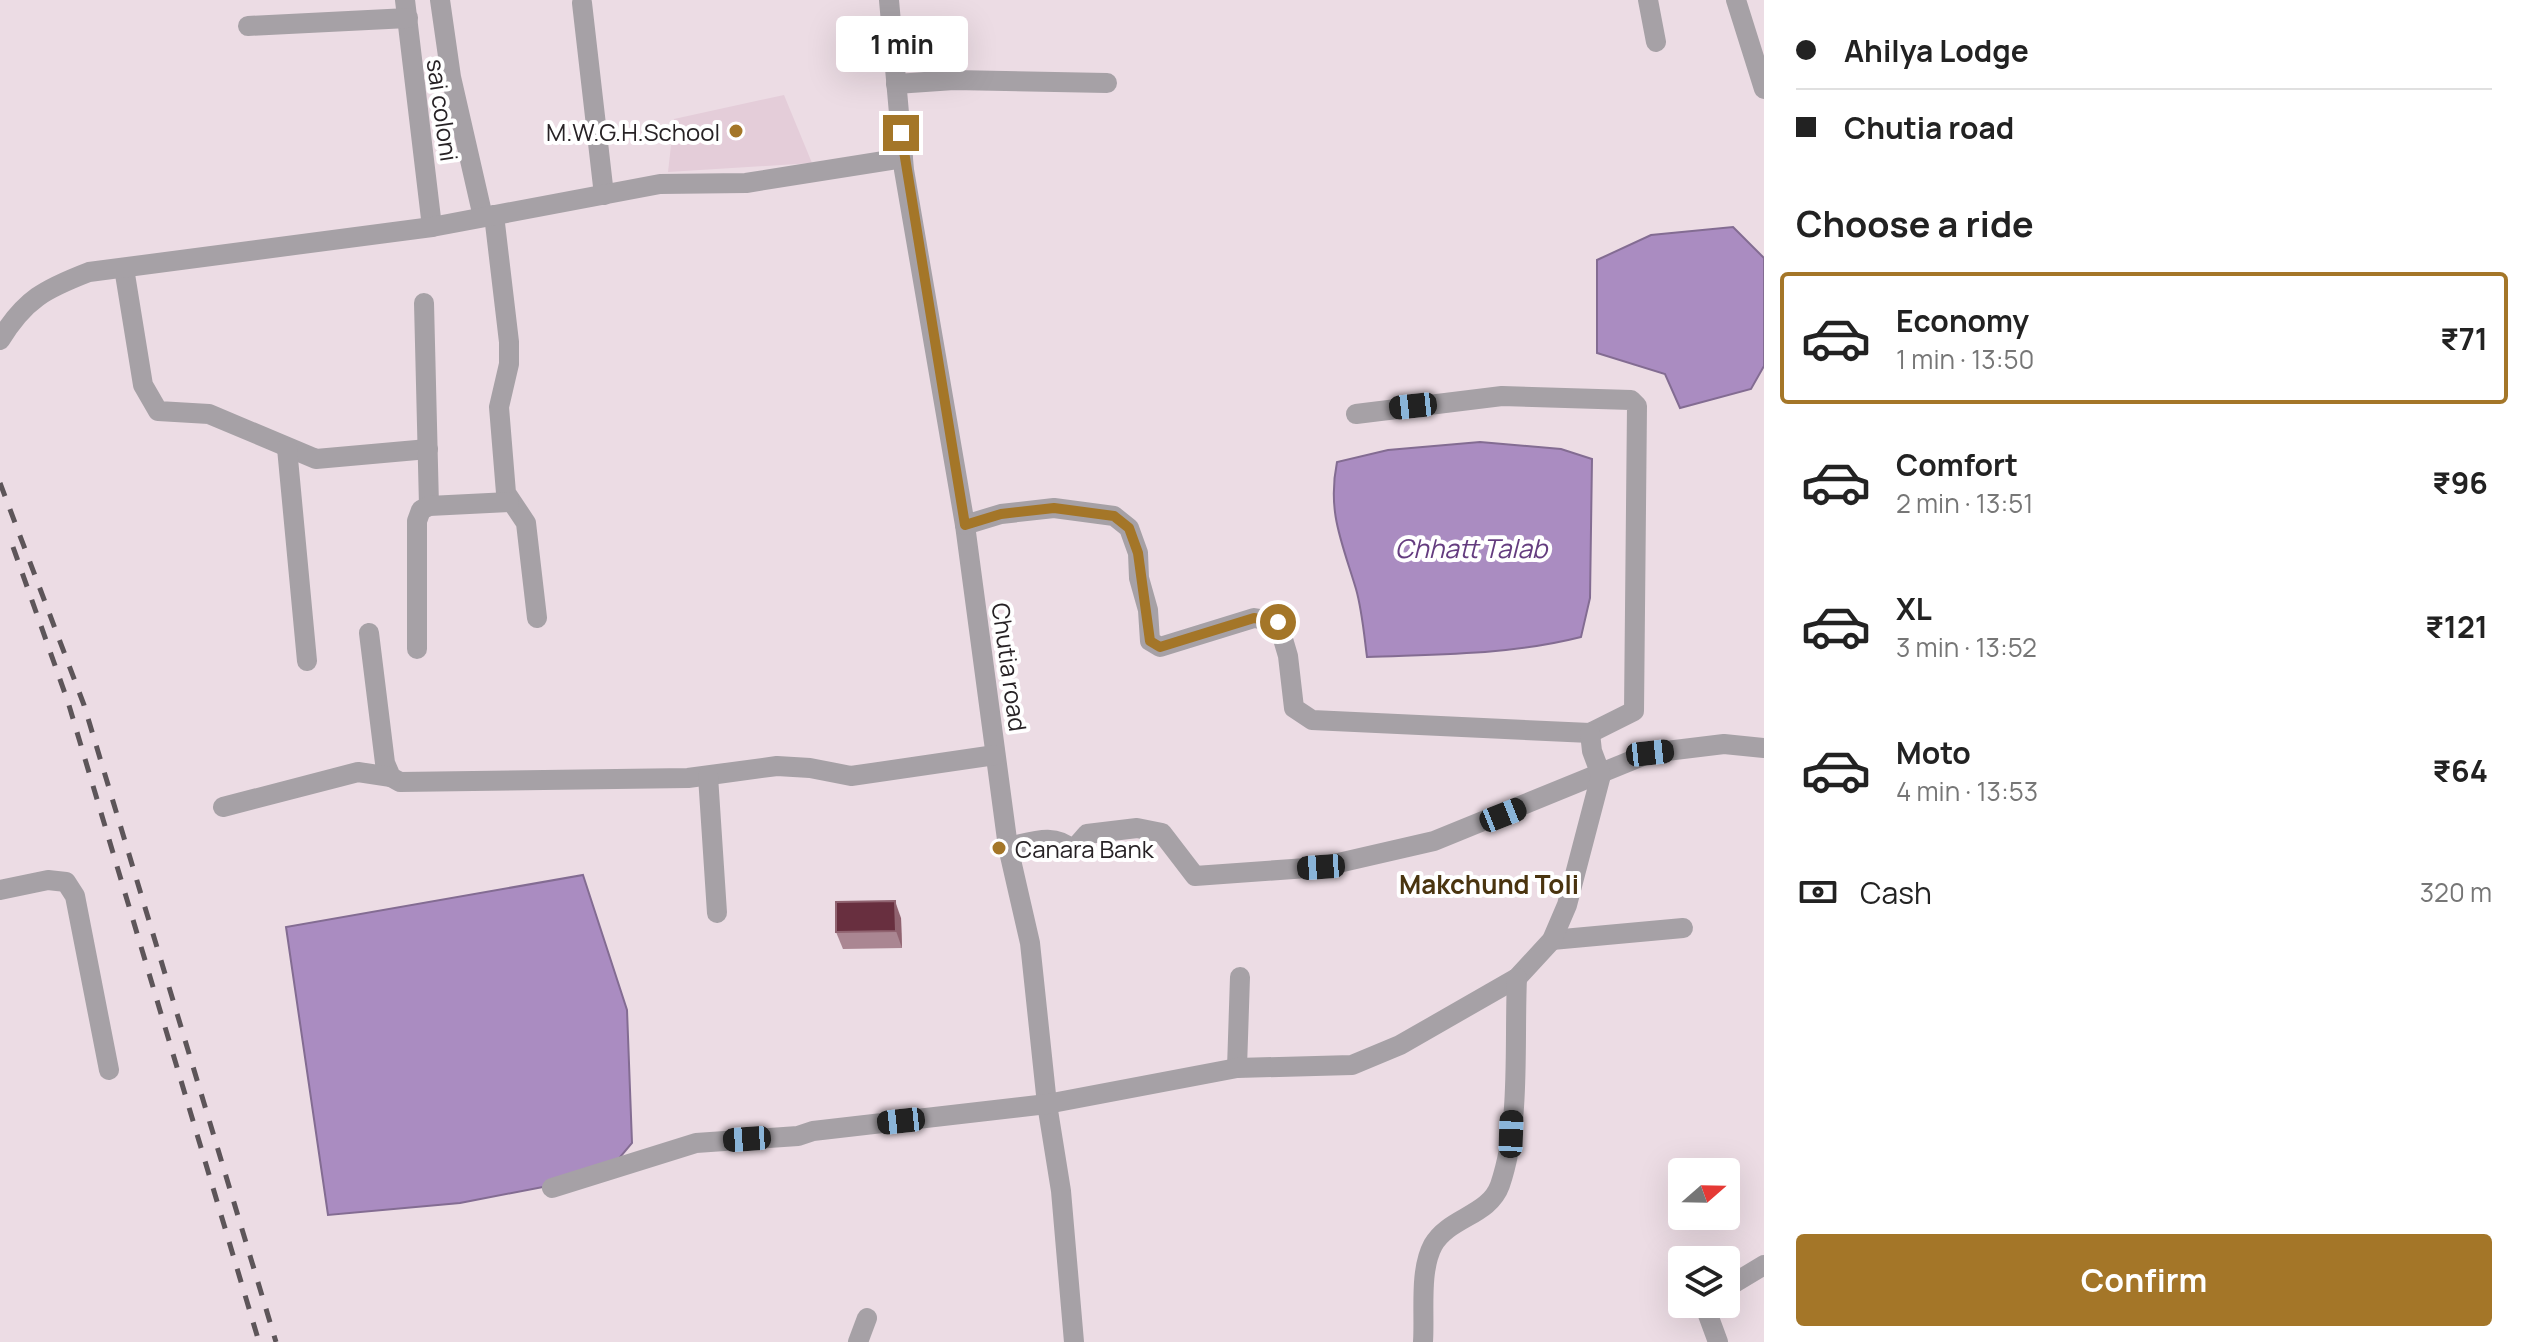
<!DOCTYPE html>
<meta charset="utf-8">
<style>
:root{--surface:#fff;--page:#f2f2f2;--text:#222;--muted:#767676;--line:#e0e0e0;--accent:#a47628}
body{margin:0;font-family:Manrope,sans-serif;background:var(--page);color:var(--text);height:100vh;display:flex;flex-direction:column;font-size:30px;white-space:nowrap}
*{box-sizing:border-box;margin:0}
p{font-size:26px;color:var(--muted)}
.icon{flex:none;width:44px;height:44px;fill:none;stroke:currentColor;stroke-width:2;stroke-linecap:round;stroke-linejoin:round}
.map{position:relative;flex:1;overflow:hidden}
.panel{display:flex;flex-direction:column;background:var(--surface);width:760px}
.panel>*{flex:none}
.top-card{display:grid;align-content:center;height:176px;padding:0 32px;background:var(--surface)}
.needle{width:52px;rotate:70deg}
.buttons{position:absolute;left:1668px;top:1158px;display:grid;gap:16px}
.buttons a{display:grid;place-items:center;width:72px;height:72px;border-radius:8px;background:var(--surface);box-shadow:0 8px 32px #0002;font-size:40px}
.end{position:absolute;width:36px;height:36px;margin:-18px;border:10px solid #a47628;background:#fff;box-shadow:0 0 0 4px #fff}
.from{border-radius:50%}
.bubble{position:absolute;height:56px;border-radius:8px;background:var(--surface);box-shadow:0 8px 32px #0002;font-size:26px;font-weight:700;line-height:56px;text-align:center}
.car{position:absolute;width:24px;height:48px;margin:-24px -12px;border-radius:10px;box-shadow:0 0 6px 2px #0007;background:linear-gradient(#222 24%,#8ab4d8 0 40%,#222 0 76%,#8ab4d8 0 86%,#222 0)}
.top-card b{display:flex;align-items:center;gap:28px;height:76px;font-size:30px}
.top-card b+b{border-top:2px solid var(--line)}
.top-card i{width:20px;height:20px;background:var(--text)}
ul{padding:0;list-style:none}
li{display:flex;align-items:center;gap:24px;height:132px;margin:0 16px 12px;padding:0 16px;border:4px solid transparent;border-radius:8px}
li div{flex:1}
li b{display:block;font-size:30px}
li em{font-style:normal;font-weight:700}
li.active{border-color:var(--accent)}
li>.icon{width:72px;height:72px;stroke-width:1.5}
h2{padding:0 32px;font-size:36px;line-height:96px}
.pay{display:flex;align-items:center;gap:20px;height:88px;padding:0 32px;font-size:30px}
.pay p{margin-inline-start:auto}
.cta{display:flex;gap:16px;margin-top:auto;padding:16px 32px}
.cta a{flex:1;height:92px;border-radius:8px;background:var(--accent);color:#fff;font-size:32px;font-weight:700;line-height:92px;text-align:center}
main{display:flex;flex:1;min-height:0}
.map>svg:first-child{display:block}
</style>
<main>
<div class="map">
<svg width="1764" height="1342" viewBox="0 0 1764 1342">
<rect width="100%" height="100%" fill="#ecdce4"/>
<path fill="#e4cdd9" d="M 784,95 L 812,163 L 668,172 L 674,119 Z"/>
<g fill="#aa8cc1" stroke="#836c92" stroke-width="2">
<path d="M 1733,227 L 1764,258 L 1764,366 L 1751,389 L 1680,408 L 1665,374 L 1597,353 L 1597,260 L 1651,235 Z"/>
<path d="M 1480,442 L 1561,449 L 1592,459 L 1590,598 L 1581,637 C 1510,655 1439,654 1367,657 C 1364,634 1362,610 1356,589 C 1342,542 1327,512 1337,462 L 1388,450 Z"/>
<path d="M 583,875 L 627,1010 L 632,1143 L 605,1175 L 460,1203 L 328,1215 L 286,927 Z"/>
</g>
<g fill="none" stroke-linecap="round" stroke-linejoin="round">
<g stroke="#a6a1a6" stroke-width="20">
<path d="M 405,0 L 432,227"/>
<path d="M 440,0 L 451,77 L 483,217"/>
<path d="M 889,0 L 904,170 L 965,525 L 1008,847 L 1030,943 L 1047,1104 L 1061,1191 L 1074,1342"/>
<path d="M 1648,0 L 1656,42"/>
<path d="M 1736,0 L 1764,89"/>
<path d="M 582,3 L 604,195"/>
<path d="M 248,26 L 408,18"/>
<path d="M 896,84 L 954,80 L 1107,83"/>
<path d="M 494,215 L 509,342 L 509,364 L 499,407 L 506,493 L 526,523 L 537,618"/>
<path d="M 124,268 L 143,385 L 158,411 L 209,414 L 316,459 L 428,449"/>
<path d="M 424,303 L 429,506"/>
<path d="M 0,340 C 25,299 45,289 89,272 L 432,227 L 660,184 L 746,183 L 903,158"/>
<path d="M 287,448 L 307,661"/>
<path d="M 965,525 L 1001,514 L 1054,508 L 1114,516 L 1129,528 L 1138,553 L 1139,578 L 1148,610 L 1150,641 L 1160,647 L 1254,618 L 1278,622 L 1288,656 L 1294,708 L 1312,720 L 1590,733 L 1634,711 L 1637,406 L 1631,400 L 1502,396 L 1356,414"/>
<path d="M 369,633 L 385,763 L 391,777 L 400,782 L 688,778 L 777,766 L 810,768 L 851,776 L 995,755"/>
<path d="M 417,649 L 417,521 L 421,510 L 429,506 L 509,502"/>
<path d="M 708,776 L 717,913"/>
<path d="M 223,807 L 358,772 L 391,777"/>
<path d="M 1008,847 C 1032,842 1054,832 1073,850 L 1087,834 L 1137,828 L 1162,833 L 1195,876 L 1321,867 L 1434,841 L 1650,753 L 1724,744 L 1764,748"/>
<path d="M 0,890 L 48,880 L 66,882 L 75,896 L 109,1070"/>
<path d="M 1552,940 L 1683,928"/>
<path d="M 1237,1068 L 1240,977"/>
<path d="M 552,1188 L 696,1143 L 798,1136 L 813,1131 L 1047,1104 L 1237,1068 L 1352,1065 L 1400,1045 L 1517,978 L 1552,940 L 1567,905 L 1601,775 L 1592,751 L 1590,733"/>
<path d="M 1726,1288 L 1764,1265"/>
<path d="M 1704,1304 L 1718,1342"/>
<path d="M 858,1342 L 867,1318"/>
<path d="M 1423,1342 C 1425,1313 1419,1271 1433,1245 C 1449,1217 1489,1216 1500,1185 C 1521,1124 1514,1043 1517,978"/>
</g>
<g stroke="#5d5559" stroke-width="5" stroke-dasharray="14 14" stroke-linecap="butt">
<path d="M 0,483 L 84,705 L 276,1342"/>
<path d="M 13,547 L 68,702 L 259,1342"/>
</g>
</g>
<path fill="#aa8692" d="M 901,918 L 902,948 L 843,949 L 836,932 Z"/>
<path fill="#906370" d="M 895,901 L 901,918 L 902,948 L 896,931 Z"/>
<path fill="#682f3f" stroke="#906370" stroke-width="2" d="M 895,901 L 896,931 L 836,932 L 836,902 Z"/>
<g fill="none" stroke-linecap="round" stroke-linejoin="round">
<path stroke="#a47628" stroke-width="10" d="M 901,133 L 965,525 L 1001,514 L 1054,508 L 1114,516 L 1129,528 L 1138,553 L 1150,641 L 1160,647 L 1254,618 L 1278,622"/>
</g>
<g fill="#a47628" stroke="#fff" stroke-width="3">
<circle cx="736" cy="131" r="8"/>
<circle cx="999" cy="848" r="8"/>
</g>
<g text-anchor="middle" dominant-baseline="central" stroke-width="8" stroke-linejoin="round" paint-order="stroke">
<g font-size="24" fill="#272225" stroke="#fff">
<text transform="translate(443 110) rotate(82)">sai coloni</text>
<text transform="translate(1010 667) rotate(82)">Chutia road</text>
</g>
<g font-size="24" fill="#272225" stroke="#fff" text-anchor="end">
<text x="720" y="131">M.W.G.H.School</text>
<text x="1015" y="848" text-anchor="start">Canara Bank</text>
</g>
<g font-size="26" font-style="italic" fill="#643c7f" stroke="#fff">
<text x="1471" y="548">Chhatt Talab</text>
</g>
<g font-size="26" font-weight="bold" fill="#4a340f" stroke="#fff">
<text x="1489" y="884">Makchund Toli</text>
</g>
</g>
</svg>
<div class="buttons">
<a><svg class="needle" viewBox="-14 -14 28 28"><path d="M0-13l5 13h-10z" fill="#e53935"/><path d="M0 13l5-13h-10z" fill="#767676"/></svg></a>
<a><svg class="icon" aria-label="layers" viewBox="0 0 24 24"><path d="M12 4l9 5-9 5-9-5zM3 14l9 5 9-5"/></svg></a>
</div>
<i class="end from" style="left:1278px;top:622px"></i>
<i class="end" style="left:901px;top:133px"></i>
<div class="bubble" style="left:836px;top:16px;width:132px">1 min</div>
<i class="car" style="left:1413px;top:406px;rotate:264deg"></i>
<i class="car" style="left:1650px;top:753px;rotate:84deg"></i>
<i class="car" style="left:1503px;top:815px;rotate:68deg"></i>
<i class="car" style="left:1321px;top:867px;rotate:266deg"></i>
<i class="car" style="left:901px;top:1121px;rotate:264deg"></i>
<i class="car" style="left:1511px;top:1134px;rotate:2deg"></i>
<i class="car" style="left:747px;top:1139px;rotate:266deg"></i>
</div>
<section class="panel">
<div class="top-card">
<b><i class="from"></i>Ahilya Lodge</b>
<b><i></i>Chutia road</b>
</div>
<h2>Choose a ride</h2>
<ul>
<li class="active"><svg class="icon" aria-label="car" viewBox="0 0 24 24"><path d="M5 17H2v-5l4-1 3-4h7l3 4 3 1v5h-3M9 17h6M6 11h13"/><circle cx="7" cy="17" r="2"/><circle cx="17" cy="17" r="2"/></svg><div><b>Economy</b><p>1 min · 13:50</p></div><em>₹71</em></li>
<li><svg class="icon" aria-label="car" viewBox="0 0 24 24"><path d="M5 17H2v-5l4-1 3-4h7l3 4 3 1v5h-3M9 17h6M6 11h13"/><circle cx="7" cy="17" r="2"/><circle cx="17" cy="17" r="2"/></svg><div><b>Comfort</b><p>2 min · 13:51</p></div><em>₹96</em></li>
<li><svg class="icon" aria-label="car" viewBox="0 0 24 24"><path d="M5 17H2v-5l4-1 3-4h7l3 4 3 1v5h-3M9 17h6M6 11h13"/><circle cx="7" cy="17" r="2"/><circle cx="17" cy="17" r="2"/></svg><div><b>XL</b><p>3 min · 13:52</p></div><em>₹121</em></li>
<li><svg class="icon" aria-label="car" viewBox="0 0 24 24"><path d="M5 17H2v-5l4-1 3-4h7l3 4 3 1v5h-3M9 17h6M6 11h13"/><circle cx="7" cy="17" r="2"/><circle cx="17" cy="17" r="2"/></svg><div><b>Moto</b><p>4 min · 13:53</p></div><em>₹64</em></li>
</ul>
<div class="pay"><svg class="icon" aria-label="cash" viewBox="0 0 24 24"><path d="M3 7h18v10H3z"/><circle cx="12" cy="12" r="2"/></svg>Cash<p>320 m</p></div>
<div class="cta"><a>Confirm</a></div>
</section>
</main>
